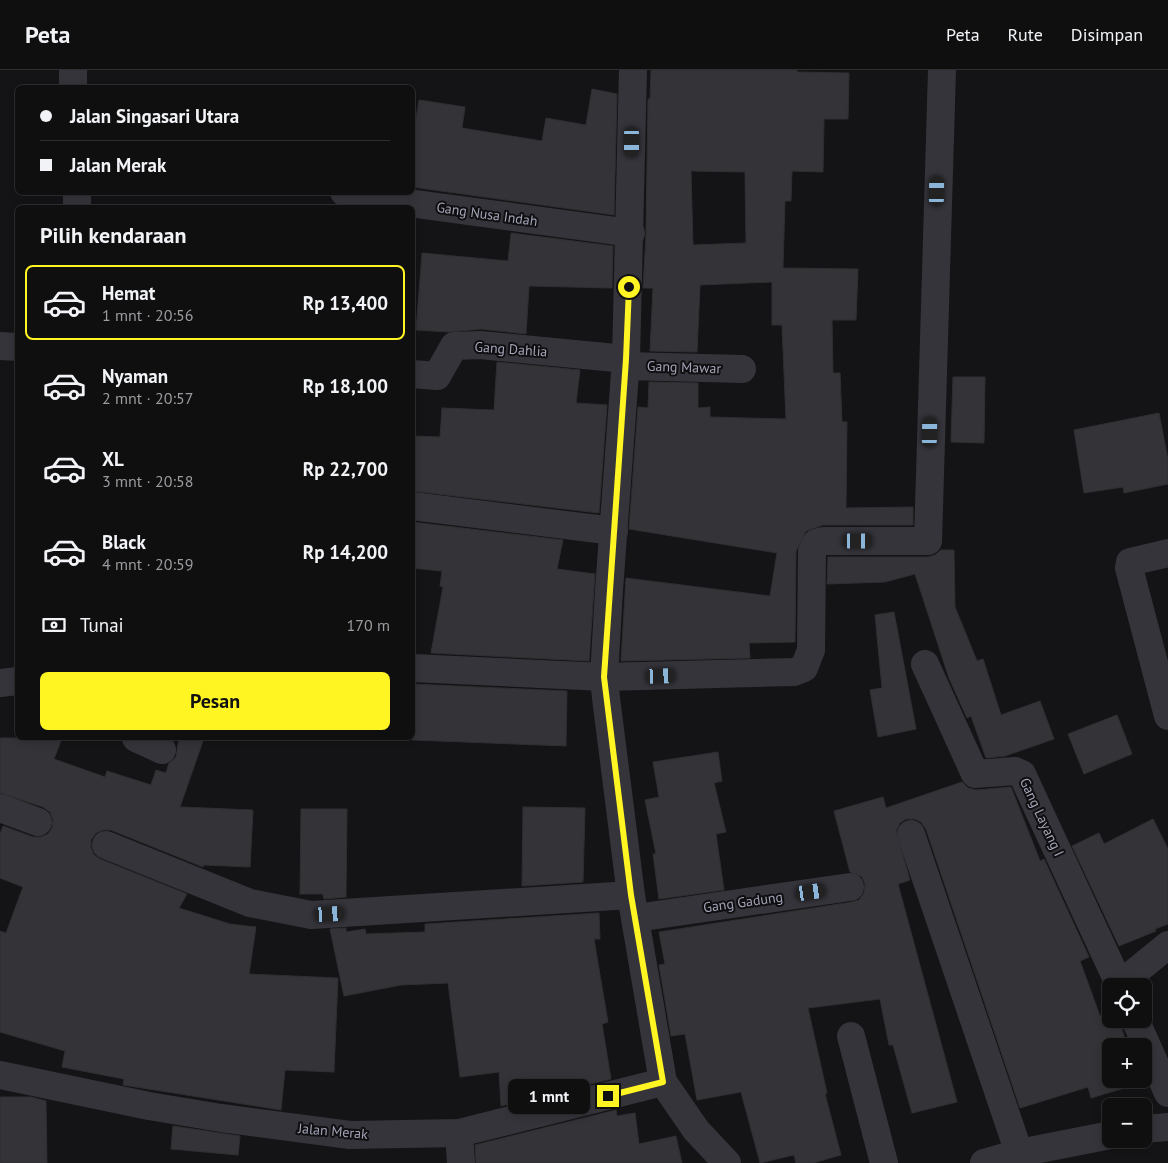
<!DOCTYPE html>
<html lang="id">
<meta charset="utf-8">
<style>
:root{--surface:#0f0f10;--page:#1d1d1e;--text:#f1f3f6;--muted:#9b9c9f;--line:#2f2f30;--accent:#fff523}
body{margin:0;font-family:"PT Sans",sans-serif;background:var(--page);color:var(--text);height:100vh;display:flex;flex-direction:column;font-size:19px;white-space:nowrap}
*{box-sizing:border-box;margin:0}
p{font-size:16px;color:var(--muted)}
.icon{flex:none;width:28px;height:28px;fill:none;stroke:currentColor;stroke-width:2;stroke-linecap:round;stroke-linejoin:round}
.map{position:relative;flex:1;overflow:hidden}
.drawer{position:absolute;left:15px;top:135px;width:400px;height:535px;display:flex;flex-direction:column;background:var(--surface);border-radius:8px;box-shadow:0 2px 8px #0003,0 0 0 1px var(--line)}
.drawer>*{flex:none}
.banner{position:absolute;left:15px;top:15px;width:400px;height:110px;border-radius:8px;box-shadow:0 2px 8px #0003,0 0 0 1px var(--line);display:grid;align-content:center;height:110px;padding:0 25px;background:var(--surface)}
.controls{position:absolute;left:1102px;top:908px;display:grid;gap:10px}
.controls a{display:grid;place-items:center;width:50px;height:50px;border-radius:8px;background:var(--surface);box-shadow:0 2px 8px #0003,0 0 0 1px var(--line);font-size:25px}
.end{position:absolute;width:22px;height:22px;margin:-11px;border:6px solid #fff523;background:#111;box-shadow:0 0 0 2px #111}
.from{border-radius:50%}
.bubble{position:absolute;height:35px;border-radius:8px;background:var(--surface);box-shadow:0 2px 8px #0003,0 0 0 1px var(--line);font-size:16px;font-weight:800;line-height:35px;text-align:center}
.car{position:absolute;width:15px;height:30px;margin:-15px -8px;border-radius:6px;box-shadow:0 0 4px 1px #0007;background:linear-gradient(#222 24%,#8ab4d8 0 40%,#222 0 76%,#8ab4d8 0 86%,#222 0)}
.banner b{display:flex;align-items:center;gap:18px;height:48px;font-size:19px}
.banner b+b{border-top:1px solid var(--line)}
.banner i{width:12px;height:12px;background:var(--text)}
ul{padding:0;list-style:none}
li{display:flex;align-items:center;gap:15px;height:75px;margin:0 10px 8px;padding:0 15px;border:2px solid transparent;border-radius:8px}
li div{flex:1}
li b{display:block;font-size:19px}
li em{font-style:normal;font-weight:800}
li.on{border-color:var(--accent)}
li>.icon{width:45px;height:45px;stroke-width:1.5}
h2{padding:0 25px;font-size:22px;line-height:60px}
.pay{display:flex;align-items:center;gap:12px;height:55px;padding:0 25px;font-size:19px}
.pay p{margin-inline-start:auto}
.primary-button{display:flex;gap:10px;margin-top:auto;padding:10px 25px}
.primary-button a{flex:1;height:58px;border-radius:8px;background:var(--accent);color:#111;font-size:20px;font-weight:800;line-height:58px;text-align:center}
header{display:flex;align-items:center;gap:30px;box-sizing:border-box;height:70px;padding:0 25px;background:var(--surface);border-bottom:1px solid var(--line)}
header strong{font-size:24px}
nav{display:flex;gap:28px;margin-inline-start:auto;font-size:18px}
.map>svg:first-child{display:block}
</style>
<header>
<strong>Peta</strong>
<nav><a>Peta</a><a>Rute</a><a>Disimpan</a></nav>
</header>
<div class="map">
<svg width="1168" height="1093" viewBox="0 0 1168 1093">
<rect width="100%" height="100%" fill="#141416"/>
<g fill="#343438" stroke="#2f2e32" fill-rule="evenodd">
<path d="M 651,0 L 797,0 L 797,2 L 849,3 L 848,49 L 824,49 L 823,102 L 792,101 L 791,131 L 785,131 L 783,198 L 858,199 L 856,250 L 832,250 L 833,303 L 840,303 L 842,352 L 847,352 L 846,438 L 913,437 L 913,455 L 823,455 L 806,461 L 796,481 L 795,572 L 749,573 L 750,588 L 621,591 L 626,508 L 770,526 L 777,483 L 629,459 L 638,337 L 648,338 L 649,312 L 698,313 L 698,338 L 710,337 L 710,347 L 786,349 L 782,255 L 772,255 L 772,212 L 700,215 L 697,282 L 650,281 L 653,218 L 643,218 L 646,165 L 648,29 L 650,29 ZM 691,101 L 745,102 L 746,173 L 693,175 Z"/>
<path d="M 592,19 L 617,24 L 614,145 L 412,117 L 412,72 L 419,30 L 465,37 L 462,58 L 542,71 L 546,48 L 586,55 Z"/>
<path d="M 511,163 L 613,176 L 612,218 L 529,216 L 526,264 L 481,259 L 449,262 L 416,260 L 422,183 L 508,191 Z"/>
<path d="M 497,292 L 580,300 L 576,333 L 607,335 L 599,443 L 412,421 L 412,366 L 440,367 L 442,338 L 494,340 Z"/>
<path d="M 953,307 L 985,307 L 984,373 L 951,372 Z"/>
<path d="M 1159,343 L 1168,390 L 1168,414 L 1124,423 L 1123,417 L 1084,423 L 1074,360 Z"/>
<path d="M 412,452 L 563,470 L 557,499 L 595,504 L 589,591 L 431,583 L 443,517 L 440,516 L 442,501 L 412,498 Z"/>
<path d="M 941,480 L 954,480 L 955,537 L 977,591 L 983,589 L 1001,645 L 1040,631 L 1054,669 L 1005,686 L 986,688 L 971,646 L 967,648 L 949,608 L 915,504 L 885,512 L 827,514 L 828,487 L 928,487 L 935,485 Z"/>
<path d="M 894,542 L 916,659 L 878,667 L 870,620 L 882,618 L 875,545 Z"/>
<path d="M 412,614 L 567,621 L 566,676 L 412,670 Z"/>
<path d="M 1117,645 L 1132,684 L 1084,704 L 1068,664 Z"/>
<path d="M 0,668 L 62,668 L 54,689 L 105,707 L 107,701 L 151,715 L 156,700 L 166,703 L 169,693 L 176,687 L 179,668 L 204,668 L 180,737 L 253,740 L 250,797 L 204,795 L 203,797 L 111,760 L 103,760 L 96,763 L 91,770 L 91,778 L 94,785 L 100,789 L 187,824 L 179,838 L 230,854 L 256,857 L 249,904 L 338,908 L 334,1002 L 285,1000 L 281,1040 L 123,1015 L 124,1009 L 62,997 L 65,981 L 0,962 L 0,861 L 6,863 L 23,817 L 0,808 L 0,764 L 3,756 L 33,767 L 41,767 L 48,764 L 52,758 L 53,750 L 50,742 L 43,737 L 0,723 Z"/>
<path d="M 718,682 L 722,711 L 714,713 L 726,762 L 716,764 L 724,820 L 659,829 L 653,784 L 656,784 L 645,730 L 659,727 L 653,692 Z"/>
<path d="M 962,712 L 968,718 L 976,720 L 1011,717 L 1040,791 L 1044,789 L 1089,887 L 1080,891 L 1100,946 L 1111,943 L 1111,949 L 1119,949 L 1127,976 L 1111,976 L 1111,1009 L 1137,1009 L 1138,1014 L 1091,1028 L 1088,1017 L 1020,1038 L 926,759 L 921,752 L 915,749 L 906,749 L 900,753 L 896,761 L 910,810 L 898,814 L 957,1032 L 912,1043 L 893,975 L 889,975 L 880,929 L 808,938 L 827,1023 L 825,1024 L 841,1085 L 813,1093 L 796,1093 L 794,1085 L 760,1093 L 741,1022 L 697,1030 L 685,964 L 671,966 L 659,895 L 665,894 L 659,862 L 852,832 L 859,830 L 864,823 L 865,814 L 862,807 L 850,802 L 834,741 L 883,727 L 886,738 Z"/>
<path d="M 523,737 L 585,738 L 583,812 L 522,816 Z"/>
<path d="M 301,739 L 347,739 L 346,827 L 324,829 L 323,824 L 300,824 Z"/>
<path d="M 1153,749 L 1168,779 L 1168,854 L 1155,859 L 1156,861 L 1119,876 L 1072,776 L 1099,763 L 1104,774 Z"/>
<path d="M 599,843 L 600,869 L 594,869 L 608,952 L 602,954 L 611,1009 L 501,1036 L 499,1002 L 460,1007 L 448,913 L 401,915 L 344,926 L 330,859 L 346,858 L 346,862 L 365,859 L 366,864 L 425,862 L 425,854 Z"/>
<path d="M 0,1027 L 31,1027 L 46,1031 L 47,1093 L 0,1093 Z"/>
<path d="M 616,1040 L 617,1046 L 635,1043 L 639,1074 L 676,1066 L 682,1093 L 476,1093 L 475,1075 Z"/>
<path d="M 173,1056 L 240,1066 L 238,1085 L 171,1079 Z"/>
</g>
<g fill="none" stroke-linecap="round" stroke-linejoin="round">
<g stroke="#35343b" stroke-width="28">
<path d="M 73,0 L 73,18"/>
<path d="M 633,0 L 626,289 L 609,520 L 604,607 L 606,628 L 631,825 L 663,1012 L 696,1060 L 727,1093"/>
<path d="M 77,122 L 77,138"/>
<path d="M 344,122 L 364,127 L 631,163"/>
<path d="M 0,276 L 18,277"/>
<path d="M 626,296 L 742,299"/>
<path d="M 412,304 L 437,306 L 454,276 L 480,275 L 626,289"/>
<path d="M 412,436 L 614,461"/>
<path d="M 1168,483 L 1130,492 L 1129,498 L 1168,646"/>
<path d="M 925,594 L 975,704 L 1015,701 L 1022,704 L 1120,916"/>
<path d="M 412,598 L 604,607 L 794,602 L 804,598 L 811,580 L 812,481 L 816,473 L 823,471 L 928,471 L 942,0"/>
<path d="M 0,613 L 18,611"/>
<path d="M 136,668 L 162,680"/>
<path d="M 0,738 L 38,752"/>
<path d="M 911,764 L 1019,1083"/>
<path d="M 106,775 L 250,833 L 311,845 L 631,825"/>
<path d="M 636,848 L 850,817"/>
<path d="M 1119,915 L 1168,875"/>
<path d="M 1135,949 L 1168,1023"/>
<path d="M 851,966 L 884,1093"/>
<path d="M 0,1005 L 149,1036 L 221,1048 L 350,1065 L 459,1063 L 663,1012"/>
<path d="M 1144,1059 L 1168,1057"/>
<path d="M 459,1063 L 461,1093"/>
<path d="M 984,1093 L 1019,1083 L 1111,1065"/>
</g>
</g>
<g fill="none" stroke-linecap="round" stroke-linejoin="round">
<path stroke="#fff523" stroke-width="6" d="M 608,1026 L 663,1012 L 631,825 L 604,607 L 626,289 L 629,217"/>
</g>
<g text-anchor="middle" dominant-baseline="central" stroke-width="4" stroke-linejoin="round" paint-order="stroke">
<g font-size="14" fill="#a4a4b8" stroke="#0f0f11">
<text transform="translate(487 144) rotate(8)">Gang Nusa Indah</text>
<text transform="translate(511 279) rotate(4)">Gang Dahlia</text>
<text transform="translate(684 297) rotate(2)">Gang Mawar</text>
<text transform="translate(1042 747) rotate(65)">Gang Layang I</text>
<text transform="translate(743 832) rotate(-8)">Gang Gadung</text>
<text transform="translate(333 1061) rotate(5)">Jalan Merak</text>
</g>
</g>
</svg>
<div class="controls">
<a><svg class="icon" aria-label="locate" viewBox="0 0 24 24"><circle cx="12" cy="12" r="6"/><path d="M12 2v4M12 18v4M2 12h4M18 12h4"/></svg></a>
<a>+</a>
<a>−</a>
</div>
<i class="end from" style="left:629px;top:217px"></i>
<i class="end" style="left:608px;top:1026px"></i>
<div class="bubble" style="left:508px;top:1009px;width:82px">1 mnt</div>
<i class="car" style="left:632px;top:72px;rotate:180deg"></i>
<i class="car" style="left:937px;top:121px;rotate:1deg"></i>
<i class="car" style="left:930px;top:362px;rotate:1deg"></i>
<i class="car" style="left:858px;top:471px;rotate:90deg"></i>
<i class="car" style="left:661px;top:606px;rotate:88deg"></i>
<i class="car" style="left:811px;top:822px;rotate:82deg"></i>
<i class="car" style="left:330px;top:844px;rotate:87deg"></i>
<div class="banner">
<b><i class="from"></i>Jalan Singasari Utara</b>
<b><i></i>Jalan Merak</b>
</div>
<section class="drawer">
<h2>Pilih kendaraan</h2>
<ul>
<li class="on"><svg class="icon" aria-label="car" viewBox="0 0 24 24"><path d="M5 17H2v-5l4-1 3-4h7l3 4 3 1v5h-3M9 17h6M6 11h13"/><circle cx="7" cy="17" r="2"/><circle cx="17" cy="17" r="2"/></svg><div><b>Hemat</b><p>1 mnt · 20:56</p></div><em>Rp 13,400</em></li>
<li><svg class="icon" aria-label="car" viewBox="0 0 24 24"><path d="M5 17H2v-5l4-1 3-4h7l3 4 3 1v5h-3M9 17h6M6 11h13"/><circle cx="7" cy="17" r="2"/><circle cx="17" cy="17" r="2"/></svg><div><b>Nyaman</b><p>2 mnt · 20:57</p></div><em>Rp 18,100</em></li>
<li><svg class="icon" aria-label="car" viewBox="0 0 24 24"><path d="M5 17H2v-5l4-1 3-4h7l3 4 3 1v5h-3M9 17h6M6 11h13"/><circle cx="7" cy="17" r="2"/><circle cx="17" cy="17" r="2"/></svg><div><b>XL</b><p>3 mnt · 20:58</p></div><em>Rp 22,700</em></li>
<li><svg class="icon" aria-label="car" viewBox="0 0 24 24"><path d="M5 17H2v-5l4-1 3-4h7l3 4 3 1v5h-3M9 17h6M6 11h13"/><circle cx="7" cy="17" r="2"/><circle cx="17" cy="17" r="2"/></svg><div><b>Black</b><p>4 mnt · 20:59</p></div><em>Rp 14,200</em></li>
</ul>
<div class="pay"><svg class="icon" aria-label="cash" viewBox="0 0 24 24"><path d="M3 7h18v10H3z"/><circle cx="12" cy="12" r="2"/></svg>Tunai<p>170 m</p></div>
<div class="primary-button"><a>Pesan</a></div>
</section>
</div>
